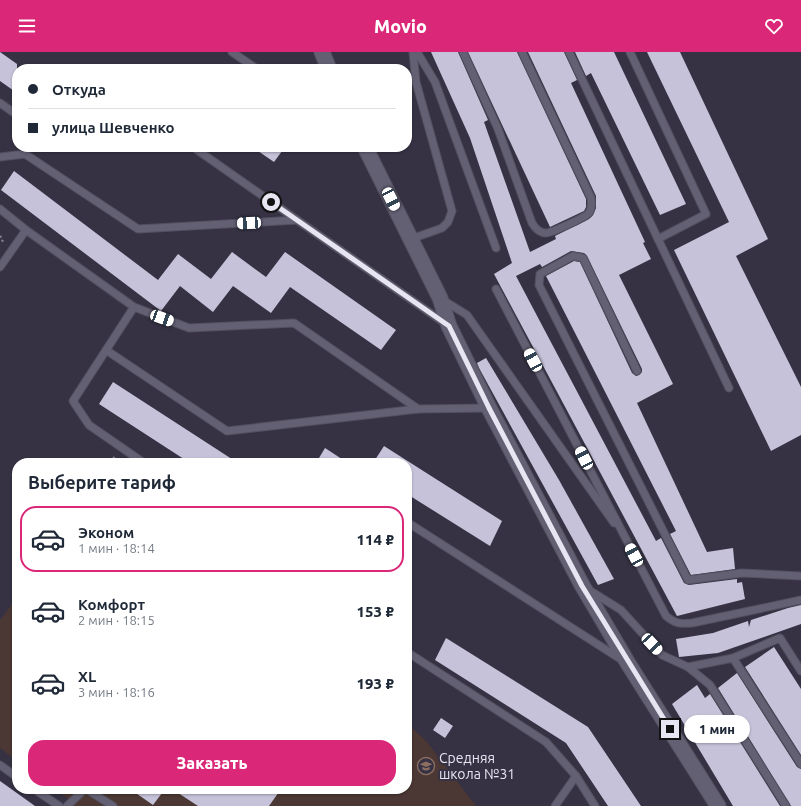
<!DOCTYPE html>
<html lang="ru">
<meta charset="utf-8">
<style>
:root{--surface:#fff;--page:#f6f6f7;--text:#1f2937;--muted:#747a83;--line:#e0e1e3;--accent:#db2777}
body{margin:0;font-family:Ubuntu,sans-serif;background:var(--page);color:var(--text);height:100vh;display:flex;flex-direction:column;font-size:15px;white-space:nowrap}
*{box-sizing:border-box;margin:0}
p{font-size:13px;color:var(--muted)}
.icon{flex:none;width:22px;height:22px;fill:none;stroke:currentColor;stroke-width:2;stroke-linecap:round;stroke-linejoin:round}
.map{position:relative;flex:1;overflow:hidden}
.sheet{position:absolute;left:12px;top:406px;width:400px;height:336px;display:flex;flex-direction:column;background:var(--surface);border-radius:16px;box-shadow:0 1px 3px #0004}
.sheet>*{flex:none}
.banner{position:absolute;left:12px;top:12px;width:400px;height:88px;border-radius:16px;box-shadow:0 1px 3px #0004;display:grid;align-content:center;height:88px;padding:0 16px;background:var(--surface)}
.end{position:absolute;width:18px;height:18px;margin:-9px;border:5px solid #e7e5f1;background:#111;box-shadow:0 0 0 2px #111}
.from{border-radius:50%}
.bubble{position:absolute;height:28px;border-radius:14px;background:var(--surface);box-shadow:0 1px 3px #0004;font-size:13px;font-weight:800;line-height:28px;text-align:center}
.car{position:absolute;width:12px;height:24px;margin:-12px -6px;border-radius:5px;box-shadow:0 0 3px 1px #0007;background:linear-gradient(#fff 24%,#345 0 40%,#fff 0 76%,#345 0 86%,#fff 0)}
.banner b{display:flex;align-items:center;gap:14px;height:38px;font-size:15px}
.banner b+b{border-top:1px solid var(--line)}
.banner i{width:10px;height:10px;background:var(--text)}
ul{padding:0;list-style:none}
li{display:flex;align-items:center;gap:12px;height:66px;margin:0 8px 6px;padding:0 8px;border:2px solid transparent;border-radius:16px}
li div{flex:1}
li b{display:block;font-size:15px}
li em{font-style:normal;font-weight:800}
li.on{border-color:var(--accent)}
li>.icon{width:36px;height:36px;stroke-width:1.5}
h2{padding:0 16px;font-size:18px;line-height:48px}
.primary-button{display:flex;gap:8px;margin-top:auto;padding:8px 16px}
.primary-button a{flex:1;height:46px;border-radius:16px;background:var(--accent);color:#fff;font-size:16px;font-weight:800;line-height:46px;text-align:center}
header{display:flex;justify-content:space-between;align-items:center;height:52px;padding:0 16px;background:var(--accent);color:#fff;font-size:18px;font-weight:800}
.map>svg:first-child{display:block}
</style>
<header><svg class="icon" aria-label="menu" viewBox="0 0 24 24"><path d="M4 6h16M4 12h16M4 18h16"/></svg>Movio<svg class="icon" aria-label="heart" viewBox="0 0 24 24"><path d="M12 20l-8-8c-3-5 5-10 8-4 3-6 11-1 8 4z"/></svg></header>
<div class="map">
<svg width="801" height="754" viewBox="0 0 801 754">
<rect width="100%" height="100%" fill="#363244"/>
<g fill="#4b3733">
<path d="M 17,546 L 17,709 L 0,696 L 0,568 Z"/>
<path d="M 407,671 L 427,690 L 476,754 L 71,754 L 67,746 L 55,737 L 407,737 Z"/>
</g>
<g fill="#c6c2d9">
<path d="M 0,0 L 17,12 L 17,41 L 0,29 Z"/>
<path d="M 431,0 L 458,0 L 488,68 L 484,70 L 530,200 L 556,187 L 555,184 L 589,167 L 593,163 L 596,156 L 596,144 L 528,0 L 564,0 L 577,28 L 571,31 L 645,190 L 643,191 L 651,207 L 619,223 L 673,332 L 637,351 L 707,500 L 733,496 L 735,517 L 691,523 L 670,482 L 676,479 L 546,224 L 574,209 L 580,210 L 632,321 L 636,324 L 639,323 L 642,320 L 642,317 L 587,204 L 584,201 L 571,199 L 542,215 L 540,212 L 516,224 L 656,489 L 661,486 L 684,531 L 689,533 L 737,527 L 737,531 L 742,530 L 745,547 L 677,564 L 494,222 L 512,211 L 470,86 Z"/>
<path d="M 468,0 L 517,0 L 586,147 L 586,155 L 584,159 L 550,175 Z"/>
<path d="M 575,0 L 614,0 L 686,152 L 660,163 L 591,21 L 586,24 Z"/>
<path d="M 647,0 L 680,0 L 768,187 L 736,204 L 801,335 L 801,383 L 771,399 L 674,198 L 729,170 Z"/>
<path d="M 252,95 L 285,95 L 274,110 Z"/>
<path d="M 14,119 L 158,228 L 178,202 L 211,227 L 232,200 L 266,225 L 285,200 L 396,278 L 381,298 L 290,235 L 271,261 L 233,234 L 213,260 L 180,234 L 161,259 L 1,138 Z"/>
<path d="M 486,306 L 559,428 L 614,527 L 598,533 L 479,316 L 477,311 Z"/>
<path d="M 113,330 L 238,411 L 190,411 L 99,352 Z"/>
<path d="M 384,394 L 502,469 L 490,494 L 407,442 L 407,411 L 373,411 Z"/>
<path d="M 325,396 L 348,411 L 316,411 Z"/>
<path d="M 801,553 L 801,572 L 718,601 L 679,605 L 676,587 L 713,581 L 748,569 L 749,575 L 751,568 L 788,556 Z"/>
<path d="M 446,586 L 588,675 L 641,754 L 608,754 L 566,691 L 435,608 Z"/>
<path d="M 774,595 L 801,637 L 801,703 L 745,615 Z"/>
<path d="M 737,621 L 797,715 L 801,717 L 801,754 L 791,754 L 718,636 Z"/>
<path d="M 697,633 L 705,646 L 710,642 L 780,754 L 733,754 L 672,652 Z"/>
<path d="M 441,666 L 453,674 L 445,686 L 433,678 Z"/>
<path d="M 0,729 L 35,754 L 0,754 Z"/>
<path d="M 130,737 L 165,737 L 153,753 Z"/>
<path d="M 172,737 L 281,737 L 269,754 L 198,754 Z"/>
</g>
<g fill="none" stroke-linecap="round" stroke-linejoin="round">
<g stroke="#524f5e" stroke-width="9">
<g id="lane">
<path d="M 232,0 L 257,17"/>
<path d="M 417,0 L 435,30 L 496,196"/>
<path d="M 463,0 L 498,77 L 532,171 C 535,176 539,181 546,181 C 551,181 586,165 589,161 C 592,156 592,152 591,146 L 522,0"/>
<path d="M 569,0 L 658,187"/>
<path d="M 630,0 L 706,162 L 658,187 L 729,336"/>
<path d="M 0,51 L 17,63"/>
<path d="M 193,95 L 297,168"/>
<path d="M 0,105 L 25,102 L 138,177 L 297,168 L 446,272"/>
<path d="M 0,157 L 26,178 L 134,255 L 189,276 L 294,271 L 418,357 L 489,356"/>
<path d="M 411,187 L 442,176 L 448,170 L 452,159 L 416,30 L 413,0"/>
<path d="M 0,215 L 26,178"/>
<path d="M 496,237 L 666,564 C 676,572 680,572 692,571 L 801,548"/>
<path d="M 443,248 L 467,263 L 614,471"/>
<path d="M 134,255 L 73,349 L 89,373 L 144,411"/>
<path d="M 106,298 L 227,379 L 418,357"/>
<path d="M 637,319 L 583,206 L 573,204 L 540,222 L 539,233 L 688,528 L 742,521 L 801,524"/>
<path d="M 407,470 L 622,608"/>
<path d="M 589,538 L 621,558 L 662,603 L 688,615 L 733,606 L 801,712"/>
<path d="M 407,600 L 546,690 L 576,724 L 555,754"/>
<path d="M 733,606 L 780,586 L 801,619"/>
<path d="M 688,615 L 710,633 L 786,754"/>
<path d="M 0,713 L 17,725"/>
<path d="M 576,724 L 595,754"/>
<path d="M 34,737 L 59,754"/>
<path d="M 86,737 L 113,754"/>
<path d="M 67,754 L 85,737"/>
</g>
</g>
<g stroke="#524f5e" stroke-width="17">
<g id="street">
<path d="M 322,0 L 329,17"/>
<path d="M 365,95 L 440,246 L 449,274 L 489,356 L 582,533 L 629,613 L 718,754"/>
</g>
</g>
<g stroke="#827e8e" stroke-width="2.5" stroke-dasharray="2 3" stroke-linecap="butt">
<path d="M 0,184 L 3,188 L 1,191"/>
<path d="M 111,411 L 115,404"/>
</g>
<use href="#lane" stroke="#646074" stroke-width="7"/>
<use href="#street" stroke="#646074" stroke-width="15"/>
</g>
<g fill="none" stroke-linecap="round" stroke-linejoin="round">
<path stroke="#e7e5f1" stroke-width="5" d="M 271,150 L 449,274 L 489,356 L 582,534 L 670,677"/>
</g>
<defs>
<g id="school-ring" transform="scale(0.9)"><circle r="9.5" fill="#363244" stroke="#8d6e63" stroke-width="1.5"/><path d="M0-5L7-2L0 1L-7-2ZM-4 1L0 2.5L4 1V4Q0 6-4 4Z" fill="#8d6e63"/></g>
</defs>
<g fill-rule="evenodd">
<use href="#school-ring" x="426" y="714"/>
</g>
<g text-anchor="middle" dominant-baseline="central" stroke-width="4" stroke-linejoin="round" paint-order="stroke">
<g font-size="14" fill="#e7e5f1" stroke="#363244" text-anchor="start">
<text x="439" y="706">Средняя<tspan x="439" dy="16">школа №31</tspan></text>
</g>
</g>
</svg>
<i class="end from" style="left:271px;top:150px"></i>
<i class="end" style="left:670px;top:677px"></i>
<div class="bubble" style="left:684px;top:663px;width:66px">1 мин</div>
<i class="car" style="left:391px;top:147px;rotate:153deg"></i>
<i class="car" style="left:249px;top:171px;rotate:267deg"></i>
<i class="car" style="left:162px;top:266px;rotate:110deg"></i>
<i class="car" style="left:533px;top:308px;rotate:332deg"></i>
<i class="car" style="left:584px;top:406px;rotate:333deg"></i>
<i class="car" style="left:634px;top:503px;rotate:332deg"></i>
<i class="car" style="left:652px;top:592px;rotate:137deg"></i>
<div class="banner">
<b><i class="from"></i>Откуда</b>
<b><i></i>улица Шевченко</b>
</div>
<section class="sheet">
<h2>Выберите тариф</h2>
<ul>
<li class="on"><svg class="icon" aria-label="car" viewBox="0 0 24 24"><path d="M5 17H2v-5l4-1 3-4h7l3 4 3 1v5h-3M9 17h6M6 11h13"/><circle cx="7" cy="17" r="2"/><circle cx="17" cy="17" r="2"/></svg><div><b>Эконом</b><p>1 мин · 18:14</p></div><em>114 ₽</em></li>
<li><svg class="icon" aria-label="car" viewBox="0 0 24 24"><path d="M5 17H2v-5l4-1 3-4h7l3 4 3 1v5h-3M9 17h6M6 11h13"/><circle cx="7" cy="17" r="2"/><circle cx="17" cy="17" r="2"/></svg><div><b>Комфорт</b><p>2 мин · 18:15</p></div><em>153 ₽</em></li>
<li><svg class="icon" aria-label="car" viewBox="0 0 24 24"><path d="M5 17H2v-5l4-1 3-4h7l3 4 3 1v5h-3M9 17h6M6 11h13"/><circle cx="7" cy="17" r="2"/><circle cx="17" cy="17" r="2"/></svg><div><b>XL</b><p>3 мин · 18:16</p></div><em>193 ₽</em></li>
</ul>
<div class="primary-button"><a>Заказать</a></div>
</section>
</div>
